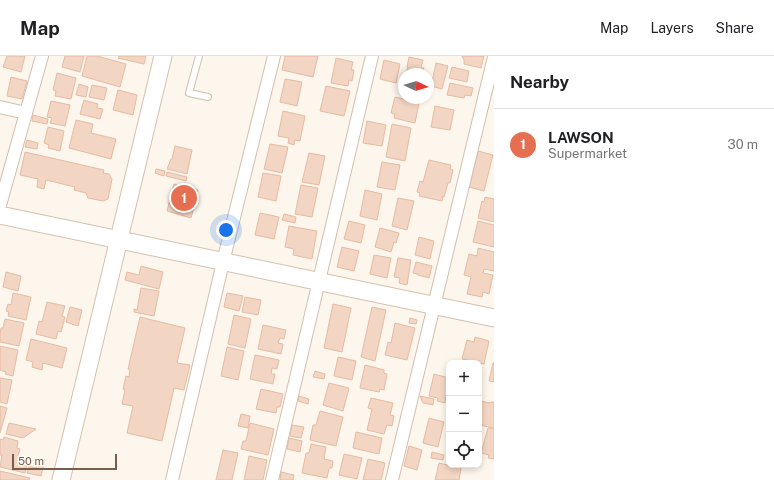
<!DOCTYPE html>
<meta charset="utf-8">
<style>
body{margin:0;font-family:"Public Sans",sans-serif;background:#f2f2f2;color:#202124}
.controls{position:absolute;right:12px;bottom:12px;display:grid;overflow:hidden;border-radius:8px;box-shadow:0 2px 6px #0003}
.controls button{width:36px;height:36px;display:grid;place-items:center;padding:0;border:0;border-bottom:1px solid #e0e0e0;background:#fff;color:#202124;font:20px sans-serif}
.compass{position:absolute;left:398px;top:12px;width:36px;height:36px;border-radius:50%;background:#fff;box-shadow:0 2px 6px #0003;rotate:94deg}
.scale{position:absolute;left:12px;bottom:10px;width:105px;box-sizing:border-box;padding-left:4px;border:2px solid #7a5c4d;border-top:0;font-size:11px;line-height:14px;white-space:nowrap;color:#7a5c4d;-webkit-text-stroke:3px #fffaf3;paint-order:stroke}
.you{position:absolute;left:226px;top:174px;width:14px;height:14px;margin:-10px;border:3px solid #fff;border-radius:50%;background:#1a73e8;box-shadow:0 0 0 6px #1a73e833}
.badge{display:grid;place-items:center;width:26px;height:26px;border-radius:50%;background:#e76f51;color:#fff;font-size:13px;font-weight:700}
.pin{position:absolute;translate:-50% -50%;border:2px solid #fff;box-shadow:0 1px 4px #0006}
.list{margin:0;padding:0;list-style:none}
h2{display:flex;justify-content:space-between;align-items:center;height:52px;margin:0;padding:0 16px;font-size:17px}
h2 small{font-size:13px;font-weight:400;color:#757577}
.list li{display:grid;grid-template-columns:26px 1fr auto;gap:12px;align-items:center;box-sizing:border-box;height:72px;padding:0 16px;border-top:1px solid #e0e0e0}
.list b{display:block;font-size:15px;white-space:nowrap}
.list p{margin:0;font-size:13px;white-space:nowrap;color:#757577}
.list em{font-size:13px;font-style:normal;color:#757577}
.icon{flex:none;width:22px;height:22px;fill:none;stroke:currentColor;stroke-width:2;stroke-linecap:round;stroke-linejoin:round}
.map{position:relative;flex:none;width:494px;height:424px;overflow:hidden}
header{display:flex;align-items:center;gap:24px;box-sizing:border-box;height:56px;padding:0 20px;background:#fff;border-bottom:1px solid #e0e0e0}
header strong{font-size:19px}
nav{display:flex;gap:22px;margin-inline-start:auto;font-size:14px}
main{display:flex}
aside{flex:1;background:#fff}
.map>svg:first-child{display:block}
.building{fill:#f3d5c3;stroke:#e6bba3}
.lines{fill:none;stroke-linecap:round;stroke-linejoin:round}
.lane-casing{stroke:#d1beb0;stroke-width:8}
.street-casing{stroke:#d1beb0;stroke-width:14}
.secondary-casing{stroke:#d6c0b0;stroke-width:19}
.lane{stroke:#fff;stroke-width:6}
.street{stroke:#fff;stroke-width:12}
.secondary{stroke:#fff;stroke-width:17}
</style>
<header>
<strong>Map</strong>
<nav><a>Map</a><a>Layers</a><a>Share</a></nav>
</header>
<main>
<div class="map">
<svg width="494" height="424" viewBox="0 0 494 424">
<rect width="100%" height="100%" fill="#fdf6ec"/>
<g class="building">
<path d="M7 0H25L21 16 3 11Z"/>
<path d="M65 0H84L80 16 62 11Z"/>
<path d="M87 0H97L126 8 120 31 82 20Z"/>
<path d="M119 0H146L144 8 118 2Z"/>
<path d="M285 0H318L313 21 282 14Z"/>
<path d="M462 0H484L481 12 464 8V4Z"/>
<path d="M409 1 423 4 421 12H424L422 18H406L408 11H407Z"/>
<path d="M336 2 353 6 351 14H354L352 25 349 24 348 30 331 27Z"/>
<path d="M384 4 400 8 396 27 380 23Z"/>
<path d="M436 7 448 10 442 33 431 30Z"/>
<path d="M452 11 469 15 467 26 449 22Z"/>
<path d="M57 17 76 22 71 43 55 40 56 35 53 34Z"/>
<path d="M11 21 27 25 22 43 7 40Z"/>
<path d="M285 23 302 26 297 50 280 46Z"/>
<path d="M450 27 473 32 471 40 465 39 464 42 447 39Z"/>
<path d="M79 28 88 31 86 41 76 39Z"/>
<path d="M92 29 107 32 104 44 89 41Z"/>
<path d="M326 30 350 35 344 60 320 55Z"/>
<path d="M118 34 137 39 133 59 113 54Z"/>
<path d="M395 41 419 47 415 67 394 62 395 58 391 57Z"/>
<path d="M84 44 98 48 97 52 103 53 100 63 80 58Z"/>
<path d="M51 45 70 49 65 70 50 67 52 62 47 61Z"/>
<path d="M435 50 454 54 450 74 431 71Z"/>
<path d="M283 55 305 60 300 85 295 84 294 89 288 87 289 82 278 80Z"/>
<path d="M33 59 48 63 47 68 32 65Z"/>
<path d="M76 64 93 68 91 77 116 83 111 103 69 92Z"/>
<path d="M367 65 386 69 382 90 363 87Z"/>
<path d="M392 68 411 72 405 105 386 101Z"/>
<path d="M48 71 64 75 60 95 48 92 49 89 44 87Z"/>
<path d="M27 84 38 87 37 93 25 91Z"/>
<path d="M270 88 288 91 282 117 264 113Z"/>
<path d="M175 90 192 94 187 118 167 113 171 103H172Z"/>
<path d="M478 95 493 99 484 135 469 131Z"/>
<path d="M25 96 104 114 103 117 109 118 112 123 108 143 103 145 88 142 86 137 74 134 75 131 46 124 44 133 37 131 38 123 20 119Z"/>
<path d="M309 97 325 100 319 129 302 126Z"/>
<path d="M429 104 451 109 450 113 453 114 450 127H448L444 141 443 140 442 145 419 140 420 137 417 136 420 125 423 126Z"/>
<path d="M382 106 400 109 395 134 377 131Z"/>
<path d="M156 113 165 115 164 120 155 117Z"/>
<path d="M167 116 187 121 186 125 166 120Z"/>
<path d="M263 117 281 120 276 145 258 141Z"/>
<path d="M174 128 198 134 196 142 198 143 197 147H195L191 162 167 155Z"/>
<path d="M301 129 318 132 312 161 295 158Z"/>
<path d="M365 134 382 138 377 164 360 160Z"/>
<path d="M485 141 494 143V166L478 162 482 145 484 146Z"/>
<path d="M398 142 414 145 407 174 392 170Z"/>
<path d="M260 157 279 161 274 183 255 179Z"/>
<path d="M284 158 296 161 295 167 282 164Z"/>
<path d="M349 165 365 169 361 187 344 183Z"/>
<path d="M478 165 494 169V191L473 186Z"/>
<path d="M289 170 317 175 312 203 293 199 294 193 285 191Z"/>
<path d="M380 172 399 177 396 187 394 186 391 196 375 191Z"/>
<path d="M419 181 434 185 430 203 415 199Z"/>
<path d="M342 191 359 195 354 215 337 211Z"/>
<path d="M478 192 494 196V215L484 213 483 217 493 219 489 238 483 236 482 241 467 238 471 221 464 219 469 198 477 200Z"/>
<path d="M374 199 391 202 387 222 370 218Z"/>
<path d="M398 202 411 204 407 229 399 227 400 222 394 221Z"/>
<path d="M416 206 432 210 429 222 418 219V218L413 217Z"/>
<path d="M141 210 163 216 159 233 125 224 127 216 139 219Z"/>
<path d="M6 216 21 220 18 235 3 231Z"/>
<path d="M141 232 159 235 154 260 134 256V253L137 254Z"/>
<path d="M13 237 31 241 26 264 8 260 9 256 6 255 8 248 11 249Z"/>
<path d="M227 237 243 240 239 255 224 251Z"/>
<path d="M245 241 261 244 258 259 242 256Z"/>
<path d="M47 246 65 250 62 260 65 261 61 276 58 275 56 283 36 278 39 265 42 266Z"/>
<path d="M333 248 351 252 342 296 324 292Z"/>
<path d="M70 251 82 254 78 270 66 266Z"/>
<path d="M372 251 386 254 375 305 361 301Z"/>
<path d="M234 259 251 263 245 292 228 288Z"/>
<path d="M140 261 185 272 177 307 190 309 184 334 174 332 162 385 127 377 133 350 122 348 125 334 123 333 126 320 129 321 130 313H128Z"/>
<path d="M410 262 417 264 416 268 409 267Z"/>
<path d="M5 263 24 267 19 290 0 286V278L1 272H3Z"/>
<path d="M395 267 415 272 407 304 385 299 388 286 391 287Z"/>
<path d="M263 269 286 274 284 283 280 282 278 287 283 288 281 298 258 293Z"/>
<path d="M475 281 489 285 484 308 462 303 467 284 474 286Z"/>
<path d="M31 283 67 292 62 312 43 307 42 314 32 311 33 306 26 304Z"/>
<path d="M0 290 18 294 13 320 5 318 6 316 0 314Z"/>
<path d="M227 291 244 295 238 324 221 320Z"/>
<path d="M255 299 279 304 277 313 272 312 271 318H275L273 328 250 323Z"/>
<path d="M338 301 356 305 352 324 334 320Z"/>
<path d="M493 307H494V326L489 325Z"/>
<path d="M365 309 384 314V317L387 318 384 334 380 333 379 336 360 332Z"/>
<path d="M315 315 325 318 324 323 313 321Z"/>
<path d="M434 318 449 322V340L446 339 445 347 437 345 438 342 429 340Z"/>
<path d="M0 322 12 324 7 348 0 346Z"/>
<path d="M329 327 349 332 343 355 323 349Z"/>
<path d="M261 333 283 338 280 351H277L276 357 256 353Z"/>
<path d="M299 340 309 343 308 348 298 345Z"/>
<path d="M420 340 434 343 433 349 423 347Z"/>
<path d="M371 342 393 347 390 359 394 360 392 370 387 369 384 378 367 374 372 353 368 352Z"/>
<path d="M479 345 491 347V346H494V372L479 369Z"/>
<path d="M0 350 7 352 0 377Z"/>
<path d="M320 355 343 361 336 390 310 384 313 369H316Z"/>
<path d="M241 358 250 360 248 372 238 370Z"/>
<path d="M429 362 444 366 438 391 423 387Z"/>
<path d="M9 367 36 373 23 382 6 378Z"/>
<path d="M250 367 274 373 268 399 241 393 243 385H246Z"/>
<path d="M292 369 304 371 301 382 290 380Z"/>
<path d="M488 372 494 373V403L488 402 489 399 481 397Z"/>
<path d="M356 376 382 382 379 398 353 392Z"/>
<path d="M4 381 18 385 17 392 20 393 18 400 26 402 24 408 27 409 25 417 0 411 2 399H0V383L3 384Z"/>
<path d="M289 382 302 385 300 396 287 393Z"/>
<path d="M311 388 326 391 324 403 333 405 332 412H329L327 422 302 417 306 397H309Z"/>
<path d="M409 390 422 394 417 414 404 410Z"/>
<path d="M223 394 238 397 232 424H216Z"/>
<path d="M432 396 444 399 443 404 431 402Z"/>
<path d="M344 398 362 402 357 423 339 419Z"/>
<path d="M249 400 267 404 263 424H244Z"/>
<path d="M43 403 45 404 41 420 27 417 29 410 36 412 38 407Z"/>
<path d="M368 403 385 407 381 424H363Z"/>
<path d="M439 407 461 412 459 424H435Z"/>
<path d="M0 415 30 422 29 424H0Z"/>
<path d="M281 416 294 419 293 424H280Z"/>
</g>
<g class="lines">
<defs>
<path id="lane" d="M199 0 189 37 208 41"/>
<g id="street">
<path d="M0 51 26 57"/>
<path d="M0 149 42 0"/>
<path d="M172 424 223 206 274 0"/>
<path d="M272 424 372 0"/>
<path d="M392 424 494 1"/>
</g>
<g id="secondary">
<path d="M0 159 494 262"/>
<path d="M61 424 163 0"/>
</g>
</defs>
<use href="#lane" class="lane-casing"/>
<use href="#street" class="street-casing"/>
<use href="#secondary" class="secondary-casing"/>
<use href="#lane" class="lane"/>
<use href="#street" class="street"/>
<use href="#secondary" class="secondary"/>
</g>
</svg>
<div class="controls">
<button>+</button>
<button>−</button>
<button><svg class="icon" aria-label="locate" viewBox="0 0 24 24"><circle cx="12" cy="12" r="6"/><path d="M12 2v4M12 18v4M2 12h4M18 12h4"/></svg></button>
</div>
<svg class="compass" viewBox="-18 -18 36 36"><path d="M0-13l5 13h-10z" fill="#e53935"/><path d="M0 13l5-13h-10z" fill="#757577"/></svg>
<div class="scale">50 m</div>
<div class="you"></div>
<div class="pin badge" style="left:184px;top:142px">1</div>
</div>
<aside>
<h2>Nearby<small></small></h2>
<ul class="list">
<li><span class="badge">1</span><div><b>LAWSON</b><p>Supermarket</p></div><em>30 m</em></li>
</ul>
</aside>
</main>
